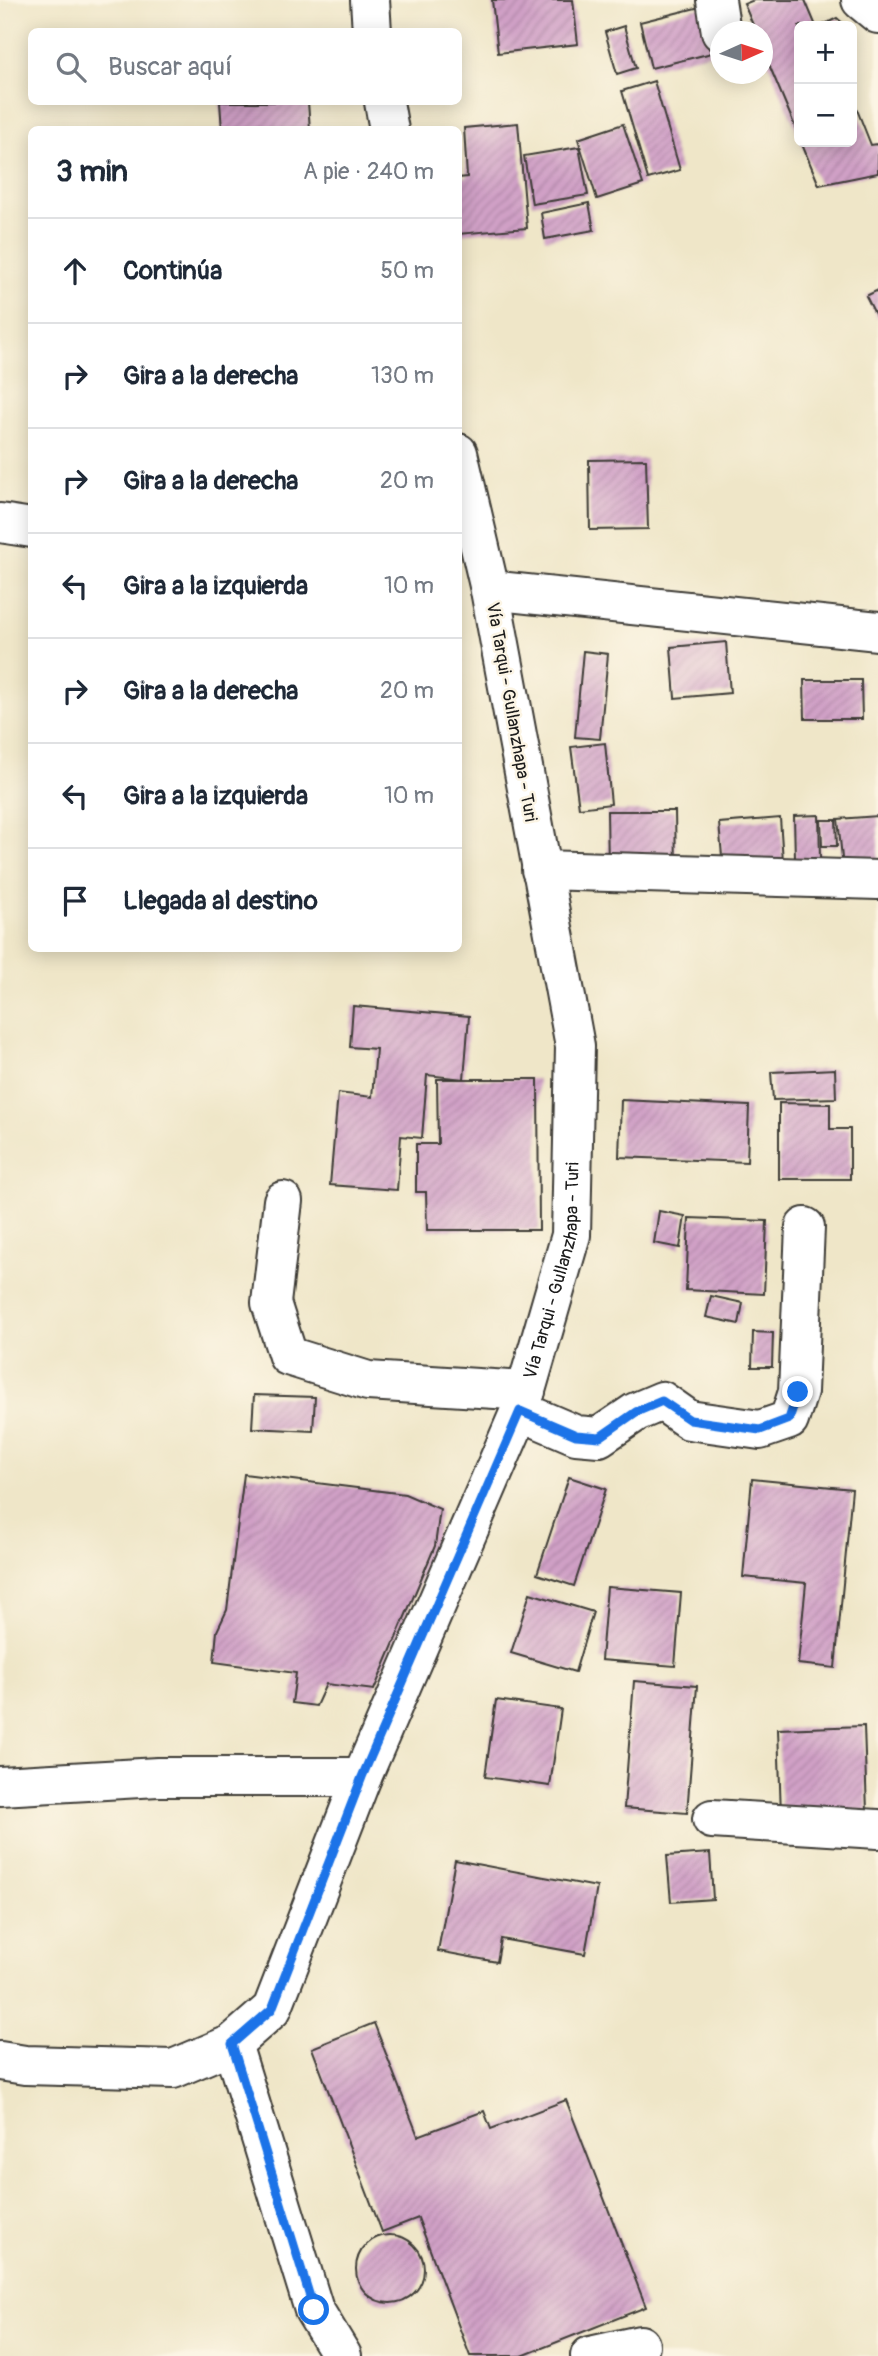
<!DOCTYPE html>
<html lang="es">
<meta charset="utf-8">
<style>
body{margin:0;font-family:Pangolin,sans-serif;background:#f6f6f7;color:#1f2937}
.controls{position:absolute;right:21px;top:21px;display:grid;overflow:hidden;border-radius:10px;box-shadow:0 4px 18px #0003}
.controls button{width:63px;height:63px;display:grid;place-items:center;padding:0;border:0;border-bottom:2px solid #e0e1e3;background:#fff;color:#1f2937;font:35px sans-serif}
.compass{position:absolute;left:710px;top:21px;width:63px;height:63px;border-radius:50%;background:#fff;box-shadow:0 4px 18px #0003;rotate:87deg}
.stop{position:absolute;width:21px;height:21px;margin:-16px;border:5px solid #1a73e8;border-radius:50%;background:#fff}
.stop.end{background:#1a73e8;border-color:#fff;box-shadow:0 2px 7px #0008}
.list{margin:0;padding:0;list-style:none}
h2{display:flex;justify-content:space-between;align-items:center;height:91px;margin:0;padding:0 28px;font-size:30px}
h2 small{font-size:23px;font-weight:400;color:#747a83}
.list li{display:grid;grid-template-columns:46px 1fr auto;gap:21px;align-items:center;box-sizing:border-box;height:105px;padding:0 28px;border-top:2px solid #e0e1e3}
.list b{display:block;font-size:26px;white-space:nowrap}
.list em{font-size:23px;font-style:normal;color:#747a83}
.icon{flex:none;width:38px;height:38px;fill:none;stroke:currentColor;stroke-width:2;stroke-linecap:round;stroke-linejoin:round}
.map{position:relative;flex:none;width:878px;height:2356px;overflow:hidden}
.search{position:absolute;background:#fff;box-shadow:0 4px 18px #0003;left:28px;top:28px;width:434px;height:77px;display:flex;align-items:center;gap:18px;box-sizing:border-box;padding:0 24px;border-radius:10px;color:#747a83;font-size:26px}
.panel{position:absolute;background:#fff;box-shadow:0 4px 18px #0003;left:28px;top:126px;width:434px;height:826px;border-radius:10px}
.map>svg:first-child{display:block}
.building{fill:url(#building-hatch)}
.lines{fill:none;stroke-linecap:round;stroke-linejoin:round}
.minor-casing{stroke:#3c3a36;stroke-width:42}
.major-casing{stroke:#3c3a36;stroke-width:42}
.minor{stroke:#fff;stroke-width:38}
.major{stroke:#fff;stroke-width:38}
.route{stroke:#1a73e8;stroke-width:9}
.labels{text-anchor:middle;stroke-width:5;stroke-linejoin:round;paint-order:stroke}
.street-label{font-size:18px;fill:#1c1c1c;stroke:#fcf5e5}
</style>
<div class="map">
<svg width="878" height="2356" viewBox="0 0 878 2356">
<defs>
<pattern id="building-hatch" width="6" height="6" patternUnits="userSpaceOnUse" patternTransform="scale(1.75)"><rect width="6" height="6" fill="#d0a0c6"/><path d="M-1 1l2-2M0 6l6-6M5 7l2-2" fill="none" stroke="#b289aa"/></pattern>
</defs>
<rect width="100%" height="100%" fill="#fcf5e5"/>
<filter id="ink" filterUnits="userSpaceOnUse"><feTurbulence type="fractalNoise" baseFrequency=".0143" numOctaves="2"/><feDisplacementMap in="SourceGraphic" scale="14" xChannelSelector="R" yChannelSelector="G"/><feConvolveMatrix kernelMatrix="1 2 1 2 8 2 1 2 1" color-interpolation-filters="sRGB"/></filter>
<filter id="wash" filterUnits="userSpaceOnUse"><feTurbulence type="fractalNoise" baseFrequency=".00686" numOctaves="4" result="noise"/><feDisplacementMap in="SourceGraphic" scale="28" xChannelSelector="R" yChannelSelector="G"/><feGaussianBlur stdDeviation="1.57" result="paint"/><feColorMatrix in="noise" values="0 0 0 0 0 0 0 0 0 0 0 0 0 0 0 0 0 1.4 0 .05"/><feComposite in="paint" operator="in"/></filter>
<g filter="url(#wash)">
<rect width="100%" height="100%" fill="#efe6c8"/>
<g id="blocks">
<g class="building">
<path d="M492 0H573L578 44 498 53Z"/>
<path d="M754 0H805L816 26H799V136L762 48V32H756L744 4Z"/>
<path d="M704 6 716 52 651 68 640 22Z"/>
<path d="M837 18 846 26H821Z"/>
<path d="M624 26 636 68 617 74 605 32Z"/>
<path d="M654 81 680 170 648 179 622 91Z"/>
<path d="M852 97 871 145 878 144V173L819 185 801 142H852Z"/>
<path d="M220 102H308L310 130H222Z"/>
<path d="M518 123 527 228 458 234V178L467 177 464 128Z"/>
<path d="M623 124 643 184 597 199 578 139Z"/>
<path d="M579 147 588 195 532 204 524 156Z"/>
<path d="M589 203 594 230 545 239 541 213Z"/>
<path d="M878 290V320L866 296Z"/>
<path d="M646 459 648 529 590 530 589 460Z"/>
<path d="M726 642 730 693 675 698 671 647Z"/>
<path d="M583 651 608 654 600 739 575 737Z"/>
<path d="M804 680H861L862 719H805Z"/>
<path d="M605 743 611 804 579 808 571 747Z"/>
<path d="M607 811H675L676 866H608Z"/>
<path d="M819 815 820 858 795 859 794 816Z"/>
<path d="M878 816V864L843 868 838 819Z"/>
<path d="M780 818 783 861 723 867 719 823Z"/>
<path d="M821 820H836L837 846H822Z"/>
<path d="M353 1006 469 1016 464 1079 427 1075 422 1138 401 1136 397 1190 330 1185 338 1093 372 1097 376 1049 350 1047Z"/>
<path d="M835 1069 836 1098 773 1100 771 1072Z"/>
<path d="M437 1079H538L539 1230H427L426 1192H416V1144H438Z"/>
<path d="M621 1100 749 1106 747 1162 619 1157Z"/>
<path d="M779 1103 830 1104V1129H850V1179H779Z"/>
<path d="M659 1211 685 1216 680 1248 654 1243Z"/>
<path d="M689 1218 767 1221 764 1294 686 1290Z"/>
<path d="M711 1296 743 1303 739 1324 706 1317Z"/>
<path d="M753 1332 773 1333 772 1367H752Z"/>
<path d="M254 1395 315 1397 313 1431 252 1428Z"/>
<path d="M244 1474 405 1494 440 1509 435 1546 374 1690 326 1684 316 1706 292 1703 296 1673 214 1662 217 1631 227 1610Z"/>
<path d="M569 1477 606 1489 574 1586 537 1574Z"/>
<path d="M752 1479 852 1489 835 1668 798 1664 806 1583 743 1577Z"/>
<path d="M607 1587 681 1593 675 1666 601 1660Z"/>
<path d="M530 1593 593 1612 575 1672 511 1653Z"/>
<path d="M634 1681 697 1686 687 1813 624 1808Z"/>
<path d="M496 1700 561 1709 550 1786 485 1777Z"/>
<path d="M864 1726 867 1811 781 1814 778 1729Z"/>
<path d="M710 1853 713 1899 671 1902 667 1856Z"/>
<path d="M455 1860 597 1887 585 1954 501 1939 497 1962 438 1951Z"/>
<path d="M374 2023 418 2136 484 2111 491 2129 566 2100 646 2307 522 2356H470L418 2218 382 2232 312 2048Z"/>
<circle cx="390" cy="2269" r="34"/>
</g>
</g>
</g>
<g filter="url(#ink)">
<use href="#blocks" fill-opacity="0" stroke="#3c3a36" stroke-width="2"/>
<g class="lines">
<defs>
<g id="minor">
<path d="M716 0 721 32"/>
<path d="M0 523 32 528"/>
<path d="M490 590 878 631"/>
<path d="M541 870 878 880"/>
<path d="M283 1201 271 1303 288 1356 368 1381 526 1391"/>
<path d="M520 1411 576 1435 599 1437 636 1412 662 1401 689 1420 760 1430 789 1420 798 1392 805 1227"/>
<path d="M0 1786 158 1777H362"/>
<path d="M712 1819 878 1829"/>
<path d="M232 2044 314 2310 342 2356"/>
<path d="M590 2356 640 2345"/>
</g>
<g id="major">
<path d="M370 0 372 32"/>
<path d="M861 0 878 14"/>
<path d="M384 102 389 130"/>
<path id="s1" d="M0 2061 25 2065 173 2069 232 2044 272 2009 362 1777 520 1411 571 1235 575 1046 490 590 458 453"/>
</g>
</defs>
<use href="#minor" class="minor-casing"/>
<use href="#major" class="major-casing"/>
<use href="#minor" class="minor"/>
<use href="#major" class="major"/>
</g>
</g>
<g class="lines" filter="url(#ink)">
<path class="route" d="M314 2310 232 2044 272 2009 362 1777 520 1411 576 1435 600 1437 636 1412 662 1401 690 1420 760 1430 789 1419 798 1392"/>
</g>
<g class="labels">
<g class="street-label">
<text transform="translate(512 712) rotate(80)" y="6">Vía Tarqui - Gullanzhapa - Turi</text>
<text dy="6" stroke="none"><textPath href="#s1" startOffset="1083">Vía Tarqui - Gullanzhapa - Turi</textPath></text>
</g>
</g>
</svg>
<div class="controls">
<button>+</button>
<button>−</button>
</div>
<svg class="compass" viewBox="-18 -18 36 36"><path d="M0-13l5 13h-10z" fill="#e53935"/><path d="M0 13l5-13h-10z" fill="#747a83"/></svg>
<div class="stop" style="left:314px;top:2310px"></div>
<div class="stop end" style="left:798px;top:1392px"></div>
<div class="search"><svg class="icon" aria-label="search" viewBox="0 0 24 24"><circle cx="10" cy="10" r="6"/><path d="M15 15l6 6"/></svg>Buscar aquí</div>
<section class="panel">
<h2>3 min<small>A pie · 240 m</small></h2>
<ul class="list">
<li><svg class="icon" aria-label="ahead" viewBox="0 0 24 24"><path d="M12 20V5M6 11l6-6 6 6"/></svg><div><b>Continúa</b></div><em>50 m</em></li>
<li><svg class="icon" aria-label="right" viewBox="0 0 24 24"><path d="M7 20v-9h11M14 6l5 5-5 5"/></svg><div><b>Gira a la derecha</b></div><em>130 m</em></li>
<li><svg class="icon" aria-label="right" viewBox="0 0 24 24"><path d="M7 20v-9h11M14 6l5 5-5 5"/></svg><div><b>Gira a la derecha</b></div><em>20 m</em></li>
<li><svg class="icon" aria-label="left" viewBox="0 0 24 24"><path d="M17 20v-9H6M10 6l-5 5 5 5"/></svg><div><b>Gira a la izquierda</b></div><em>10 m</em></li>
<li><svg class="icon" aria-label="right" viewBox="0 0 24 24"><path d="M7 20v-9h11M14 6l5 5-5 5"/></svg><div><b>Gira a la derecha</b></div><em>20 m</em></li>
<li><svg class="icon" aria-label="left" viewBox="0 0 24 24"><path d="M17 20v-9H6M10 6l-5 5 5 5"/></svg><div><b>Gira a la izquierda</b></div><em>10 m</em></li>
<li><svg class="icon" aria-label="arrive" viewBox="0 0 24 24"><path d="M6 21V4h12l-3 4 3 4H6"/></svg><div><b>Llegada al destino</b></div></li>
</ul>
</section>
</div>
